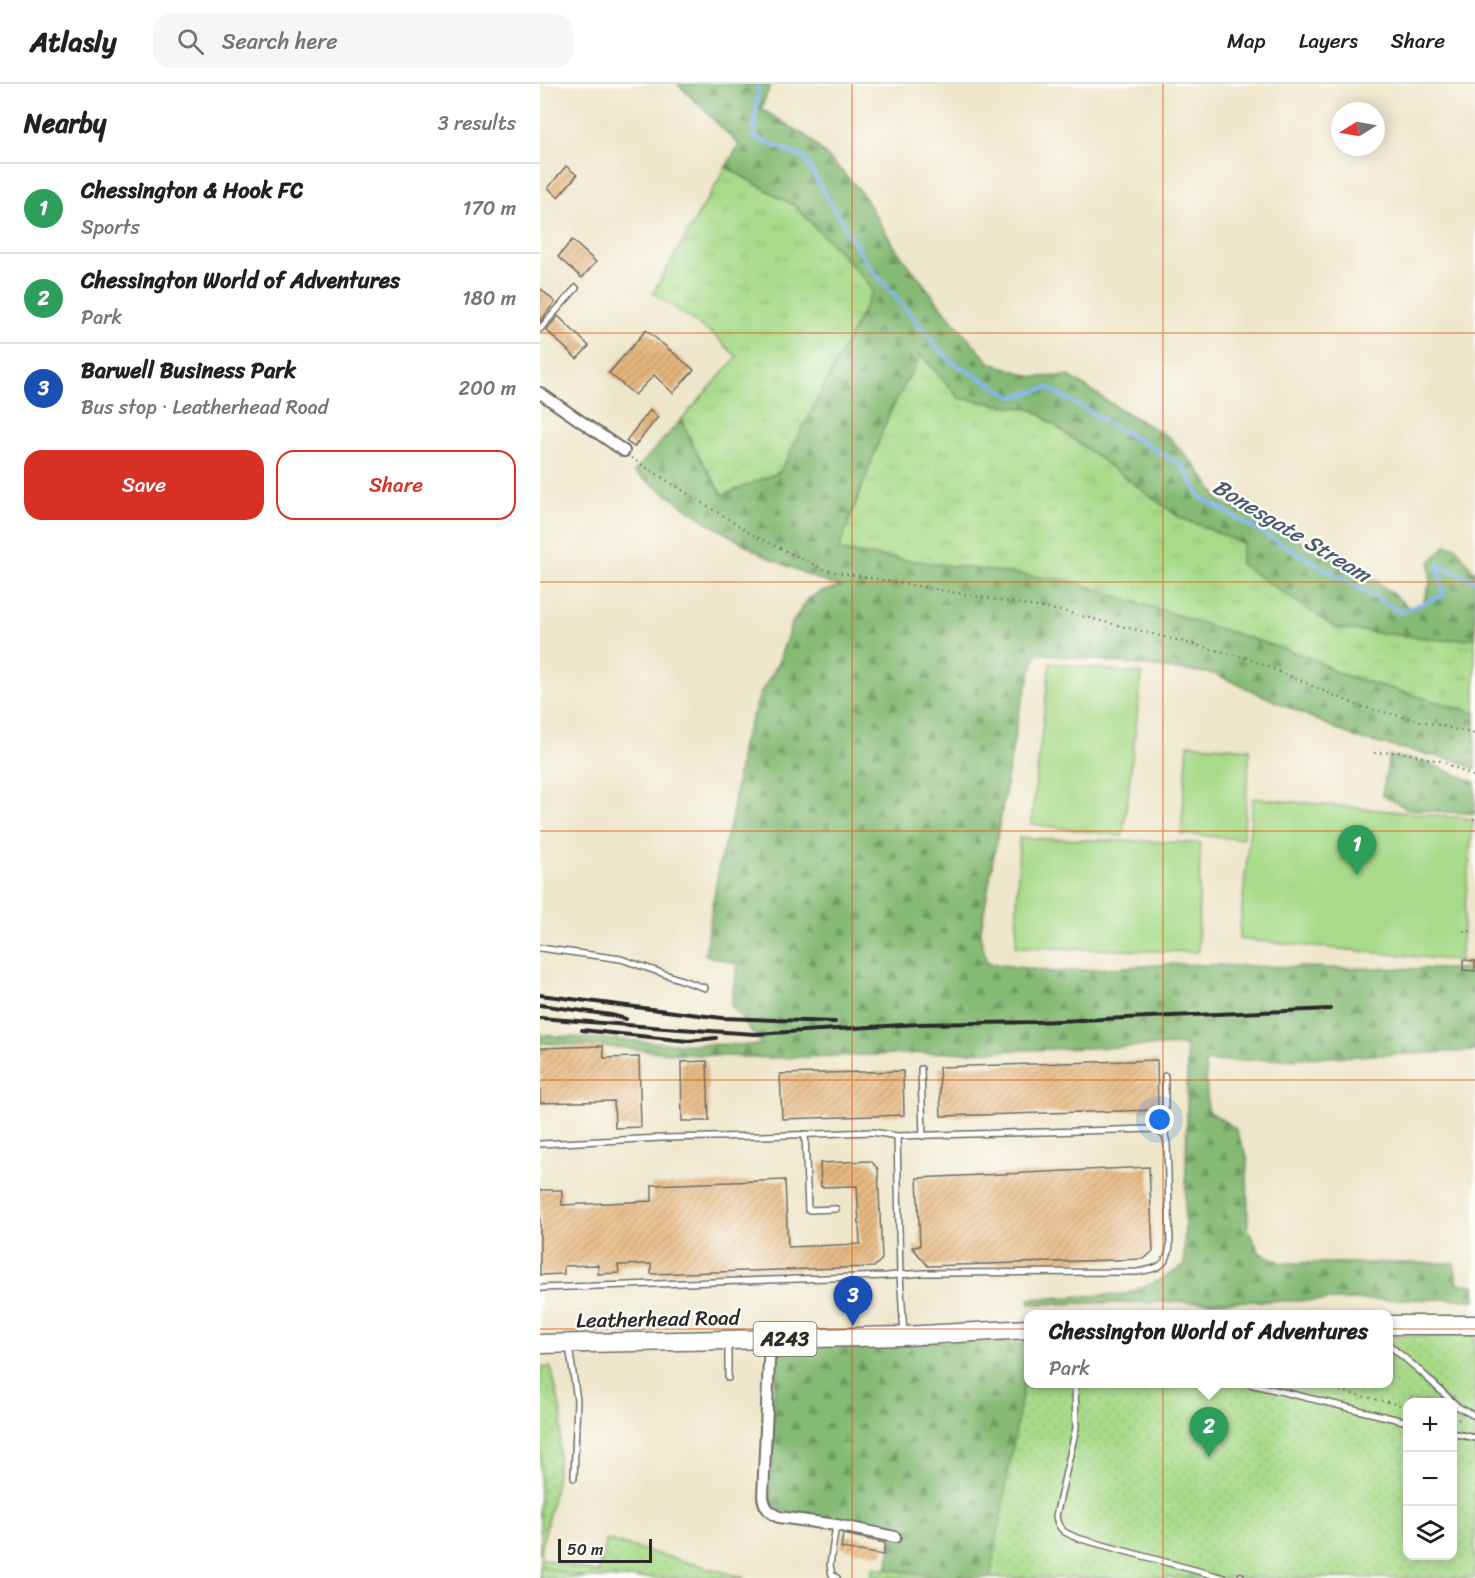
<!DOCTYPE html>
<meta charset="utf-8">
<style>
body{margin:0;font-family:Sriracha,sans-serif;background:#f6f6f6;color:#202124}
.controls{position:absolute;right:18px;bottom:18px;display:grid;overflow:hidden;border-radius:12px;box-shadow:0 3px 15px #0003}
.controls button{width:54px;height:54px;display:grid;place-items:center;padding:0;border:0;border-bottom:2px solid #e0e0e0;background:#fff;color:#202124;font:30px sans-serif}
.compass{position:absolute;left:791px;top:18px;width:54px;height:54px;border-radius:50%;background:#fff;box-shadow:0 3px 15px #0003;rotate:259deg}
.scale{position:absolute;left:18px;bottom:15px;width:94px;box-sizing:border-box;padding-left:6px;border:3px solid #2b2b2b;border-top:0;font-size:16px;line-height:21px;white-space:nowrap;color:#2b2b2b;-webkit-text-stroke:4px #fdfcf7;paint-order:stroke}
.you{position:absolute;left:620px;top:1036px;width:21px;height:21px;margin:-15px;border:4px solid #fff;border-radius:50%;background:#1a73e8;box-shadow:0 0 0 9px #1a73e833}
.badge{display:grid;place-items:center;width:39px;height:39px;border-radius:50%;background:#d93025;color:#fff;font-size:20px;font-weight:700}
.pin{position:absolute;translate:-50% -50px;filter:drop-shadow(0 2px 3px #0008)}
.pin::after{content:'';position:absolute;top:32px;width:21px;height:18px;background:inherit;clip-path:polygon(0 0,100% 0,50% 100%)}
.popup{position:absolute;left:484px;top:1226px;width:369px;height:78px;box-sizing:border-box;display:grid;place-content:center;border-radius:12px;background:#fff;filter:drop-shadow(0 2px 4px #0005);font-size:20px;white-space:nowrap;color:#757577}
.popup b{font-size:22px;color:#202124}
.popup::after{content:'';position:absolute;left:50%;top:100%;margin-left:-12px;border:12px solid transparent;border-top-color:#fff}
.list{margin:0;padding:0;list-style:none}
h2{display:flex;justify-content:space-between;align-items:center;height:78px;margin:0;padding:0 24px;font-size:26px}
h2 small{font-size:20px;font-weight:400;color:#757577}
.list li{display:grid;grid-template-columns:39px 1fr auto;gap:18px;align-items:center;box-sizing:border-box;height:90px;padding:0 24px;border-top:2px solid #e0e0e0}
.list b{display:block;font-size:22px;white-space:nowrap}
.list p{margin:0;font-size:20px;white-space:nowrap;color:#757577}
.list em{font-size:20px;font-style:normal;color:#757577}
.actions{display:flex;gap:12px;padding:18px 24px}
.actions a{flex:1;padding:14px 0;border:2px solid #d93025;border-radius:18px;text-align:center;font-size:21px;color:#d93025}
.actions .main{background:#d93025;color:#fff}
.icon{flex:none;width:33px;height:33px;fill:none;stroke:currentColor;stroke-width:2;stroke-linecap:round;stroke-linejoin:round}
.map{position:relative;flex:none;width:935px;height:1494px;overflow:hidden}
header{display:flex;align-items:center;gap:36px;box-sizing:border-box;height:84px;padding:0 30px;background:#fff;border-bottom:2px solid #e0e0e0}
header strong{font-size:28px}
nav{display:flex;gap:33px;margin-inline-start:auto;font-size:21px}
.search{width:420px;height:54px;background:#f6f6f6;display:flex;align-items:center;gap:15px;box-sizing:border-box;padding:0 21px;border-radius:18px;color:#757577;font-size:22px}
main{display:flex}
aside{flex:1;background:#fff}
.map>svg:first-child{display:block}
.grass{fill:url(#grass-tufts);stroke:#69825a;stroke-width:1.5}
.forest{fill:url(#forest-firs);stroke:#587250;stroke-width:1.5}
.park{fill:url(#park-dots);stroke:#69825a;stroke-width:1.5;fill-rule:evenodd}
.garden{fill:#a7da89;stroke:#69825a;stroke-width:1.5}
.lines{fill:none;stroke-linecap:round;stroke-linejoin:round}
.stream{stroke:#87b6f2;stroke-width:4}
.building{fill:url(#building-hatch)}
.service-casing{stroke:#6f6c63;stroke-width:8}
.minor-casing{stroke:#6f6c63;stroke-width:14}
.trunk-casing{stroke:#6f6c63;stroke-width:21}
.path{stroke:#6f6c63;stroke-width:2;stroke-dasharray:1.5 4.5;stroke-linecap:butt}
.service{stroke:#fff;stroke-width:5}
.minor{stroke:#fff;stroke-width:10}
.trunk{stroke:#fff;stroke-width:18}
.rail{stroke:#2b2b2b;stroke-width:4}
.grid{fill:none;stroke:#df570e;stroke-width:1.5;stroke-opacity:0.55}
.labels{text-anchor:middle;stroke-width:5;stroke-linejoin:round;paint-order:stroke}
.shield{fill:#fdfcf7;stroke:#6a6a68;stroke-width:1.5}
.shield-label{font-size:20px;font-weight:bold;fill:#2b2b2b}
.street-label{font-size:21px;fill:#2b2b2b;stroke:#fdfcf7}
.water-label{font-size:22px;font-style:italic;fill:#4b5c71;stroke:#fdfcf7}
</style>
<header>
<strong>Atlasly</strong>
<div class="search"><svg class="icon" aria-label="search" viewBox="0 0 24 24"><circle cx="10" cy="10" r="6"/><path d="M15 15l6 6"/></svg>Search here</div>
<nav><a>Map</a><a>Layers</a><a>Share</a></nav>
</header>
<main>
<aside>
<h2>Nearby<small>3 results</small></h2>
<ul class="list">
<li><span class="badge" style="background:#2e9e5b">1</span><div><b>Chessington &amp; Hook FC</b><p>Sports</p></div><em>170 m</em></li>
<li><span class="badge" style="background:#2e9e5b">2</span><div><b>Chessington World of Adventures</b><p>Park</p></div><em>180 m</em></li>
<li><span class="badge" style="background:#1a4fb4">3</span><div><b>Barwell Business Park</b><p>Bus stop · Leatherhead Road</p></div><em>200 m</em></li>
</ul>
<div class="actions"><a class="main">Save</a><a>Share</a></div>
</aside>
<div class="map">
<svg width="935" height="1494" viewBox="0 0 935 1494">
<defs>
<pattern id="grass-tufts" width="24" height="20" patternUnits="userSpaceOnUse" patternTransform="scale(1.5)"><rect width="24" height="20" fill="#a7da89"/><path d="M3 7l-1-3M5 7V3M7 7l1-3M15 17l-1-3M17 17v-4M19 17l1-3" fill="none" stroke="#90bb76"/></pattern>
<pattern id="forest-firs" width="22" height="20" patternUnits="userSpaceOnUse" patternTransform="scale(1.5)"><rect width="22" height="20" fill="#85ba75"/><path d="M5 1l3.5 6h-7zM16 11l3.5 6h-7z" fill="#6d9760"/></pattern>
<pattern id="park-dots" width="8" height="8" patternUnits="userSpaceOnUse" patternTransform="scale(1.5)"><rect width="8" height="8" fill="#a7da89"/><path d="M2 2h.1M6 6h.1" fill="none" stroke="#90bb76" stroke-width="1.8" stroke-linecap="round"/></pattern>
<pattern id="building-hatch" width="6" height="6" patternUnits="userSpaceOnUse" patternTransform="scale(1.5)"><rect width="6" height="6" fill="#e6b67d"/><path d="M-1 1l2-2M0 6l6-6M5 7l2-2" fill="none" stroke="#bb9467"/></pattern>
</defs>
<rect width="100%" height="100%" fill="#fdfcf7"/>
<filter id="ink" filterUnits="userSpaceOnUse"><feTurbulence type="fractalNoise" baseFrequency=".0167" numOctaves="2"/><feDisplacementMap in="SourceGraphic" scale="12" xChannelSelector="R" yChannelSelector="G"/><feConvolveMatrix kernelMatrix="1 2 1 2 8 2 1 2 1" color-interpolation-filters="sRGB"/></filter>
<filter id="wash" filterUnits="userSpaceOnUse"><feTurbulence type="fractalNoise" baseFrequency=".008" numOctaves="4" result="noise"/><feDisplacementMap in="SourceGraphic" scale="24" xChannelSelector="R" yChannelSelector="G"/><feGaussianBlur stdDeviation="1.35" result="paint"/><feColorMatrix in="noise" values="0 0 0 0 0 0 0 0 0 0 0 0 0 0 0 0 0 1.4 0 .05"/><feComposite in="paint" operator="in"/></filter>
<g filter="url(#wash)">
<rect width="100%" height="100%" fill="#eee6ca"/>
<g class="grass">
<path d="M186 83 255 122 325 195 333 207 240 388 183 411 155 366 142 335 197 273 175 252 113 209Z"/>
<path d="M381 270 419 314 494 326 639 433 703 459 796 544 903 556 935 554V629L797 589 772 574 530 497 298 467 349 330Z"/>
</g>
<g class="forest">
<path d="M138 0H231L221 25 269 54 319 105 356 165 408 231 449 278 493 293 529 292 578 324 629 353 657 384 680 417 830 492 871 525 883 519 890 499V478L906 461 916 463 933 487H935V554L903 556 796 544 700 480 703 459 639 433 494 326 419 314 381 271 349 330 298 467 530 497 772 574 797 589 935 629V685L917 677 819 655 675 590 497 569 479 628 440 851 447 879 514 888 630 880 794 884 935 885V967L665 978 668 1027 695 1044 707 1073 708 1146 720 1169 742 1179H914L918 1200 935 1201V1216L903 1215 489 1220V1215L586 1210 620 1196 644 1182 647 1029V977L645 961 233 974 142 970 63 962 0 959V951L144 960 222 961 191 921 197 880 165 871 179 781 192 733 202 661 221 608 237 582 252 539 268 515 280 508 301 503 277 495 223 471 172 441 94 388 142 335 155 366 183 411 240 388 333 207 325 195 255 122 186 83 199 61Z"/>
<path d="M849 672 883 677 935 698V730L868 725 842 711Z"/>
<path d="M429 1257 489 1260V1271L462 1428 653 1494H405L347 1485 354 1446 236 1426 230 1413 236 1263Z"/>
</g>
<g class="park">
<path d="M935 1251V1494H450L489 1271V1300H849V1252ZM868 1318H912V1472H868Z"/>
<path d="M0 1283H11L22 1333 16 1399 0 1472Z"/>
<path d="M67 1456 205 1494H0V1474L58 1489Z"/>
<path d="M333 1483 405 1494H331Z"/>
</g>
<g class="garden">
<path d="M510 579 602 590 583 752 491 740Z"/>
<path d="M648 660 710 665 703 755 641 750Z"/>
<path d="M713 714 933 735 920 877 699 855Z"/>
<path d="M479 754 660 759 658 868 476 863Z"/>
<path d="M0 1482 46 1494H0Z"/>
</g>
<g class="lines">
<path class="stream" d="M218 0 214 53 264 74 326 178 409 276 473 313 508 304 643 382 660 413 860 528 904 511 898 482 935 496"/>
</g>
<g id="blocks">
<g class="building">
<path d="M26 82 37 91 18 113 8 104Z"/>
<path d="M32 156 56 178 42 194 18 173Z"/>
<path d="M0 204 15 218 0 238Z"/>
<path d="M18 232 49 262 37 275 6 246Z"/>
<path d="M106 246 154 286 133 309 114 291 95 311 69 289Z"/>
<path d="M110 326 118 333 94 363 86 357Z"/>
<path d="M923 876 935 877V887L923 886Z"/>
<path d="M63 962 64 974 99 973 101 1043 75 1044 74 1017 0 1019V964Z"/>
<path d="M617 976 618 1026 401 1032 399 983Z"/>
<path d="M167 977 169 1037H142L141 978Z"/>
<path d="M363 987 364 1031 242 1035 240 990Z"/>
<path d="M331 1077 338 1085 342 1175 334 1183 111 1190V1180L78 1181 79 1189 58 1190V1181L24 1182V1190L0 1191V1106H22V1121L112 1117V1101L245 1096 248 1163 320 1160 317 1102 281 1103 280 1079Z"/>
<path d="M609 1083 613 1167 604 1175 388 1182 372 1163 380 1162 377 1094Z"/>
<path d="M303 1450 345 1459 343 1471 301 1464Z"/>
</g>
</g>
</g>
<g filter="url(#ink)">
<use href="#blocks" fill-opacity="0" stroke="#6f6c63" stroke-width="1.5"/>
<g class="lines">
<defs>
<g id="service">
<path d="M0 245 36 204"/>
<path d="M0 864 81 875 165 904"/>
<path d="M381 985 383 1052"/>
<path d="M265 1050 268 1126 296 1125"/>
<path d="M357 1052 360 1191 364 1250"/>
<path d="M0 1060 121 1054 222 1052 332 1048 357 1052 611 1045 618 1047 625 1052"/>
<path d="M0 1204 346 1192 383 1189 597 1188C616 1185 628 1183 630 1161L627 1059 625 1052V992"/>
<path d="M849 1261 879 1286 918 1323 935 1332"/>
<path d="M29 1262 37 1316 34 1394"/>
<path d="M188 1294V1258"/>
<path d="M535 1300 536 1344 516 1432C518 1446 525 1449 537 1454L684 1494"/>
<path d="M710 1300 868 1338"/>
<path d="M912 1349 935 1354"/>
<path d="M296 1441 290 1481 292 1491 297 1494"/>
<path d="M700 1494 701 1492"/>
</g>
<g id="minor">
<path d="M0 309 84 367"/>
<path d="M230 1255 223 1412C224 1423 229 1429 239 1433L296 1441 355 1453"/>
</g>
<g id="trunk">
<path d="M849 1241H935"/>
<path d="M0 1260 364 1252 489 1245"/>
</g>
</defs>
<use href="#service" class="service-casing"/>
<use href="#minor" class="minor-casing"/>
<use href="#trunk" class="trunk-casing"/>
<g class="path">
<path d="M91 374 217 453 285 486 526 528 707 574 819 622 935 650"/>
<path d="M834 669 861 668 900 677 935 693"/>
<path d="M933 735H935"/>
<path d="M923 847H935"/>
<path d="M771 1300 868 1323"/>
<path d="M912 1334 921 1336"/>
</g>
<use href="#service" class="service"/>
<use href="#minor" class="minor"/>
<use href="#trunk" class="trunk"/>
<g class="rail">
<path d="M0 911 182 934 295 938"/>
<path d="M0 921 71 931 86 935"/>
<path d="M0 934 125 944 215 950 379 940 496 938 790 925"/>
<path d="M42 946 148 957 176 954"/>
</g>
</g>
</g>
<path class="grid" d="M312 0V1494M623 0V1494M0 249H935M0 498H935M0 747H935M0 996H935M0 1245H935"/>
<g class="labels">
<rect class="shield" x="213.5" y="1238" width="63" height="34" rx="4.5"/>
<g class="shield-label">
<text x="245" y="1262">A243</text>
</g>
<g class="street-label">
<text transform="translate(118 1235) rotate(-1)" y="7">Leatherhead Road</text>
</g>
<g class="water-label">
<text transform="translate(752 446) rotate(31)" y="8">Bonesgate Stream</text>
</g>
</g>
</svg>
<div class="controls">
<button>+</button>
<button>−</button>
<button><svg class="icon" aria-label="layers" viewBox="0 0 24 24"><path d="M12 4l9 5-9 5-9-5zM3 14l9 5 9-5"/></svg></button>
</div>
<svg class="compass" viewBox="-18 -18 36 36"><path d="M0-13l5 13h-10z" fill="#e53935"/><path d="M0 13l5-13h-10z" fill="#757577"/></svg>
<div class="scale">50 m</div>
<div class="you"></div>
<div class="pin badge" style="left:817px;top:791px;background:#2e9e5b">1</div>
<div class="pin badge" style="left:669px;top:1373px;background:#2e9e5b">2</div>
<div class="popup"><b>Chessington World of Adventures</b>Park</div>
<div class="pin badge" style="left:313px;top:1242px;background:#1a4fb4">3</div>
</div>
</main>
